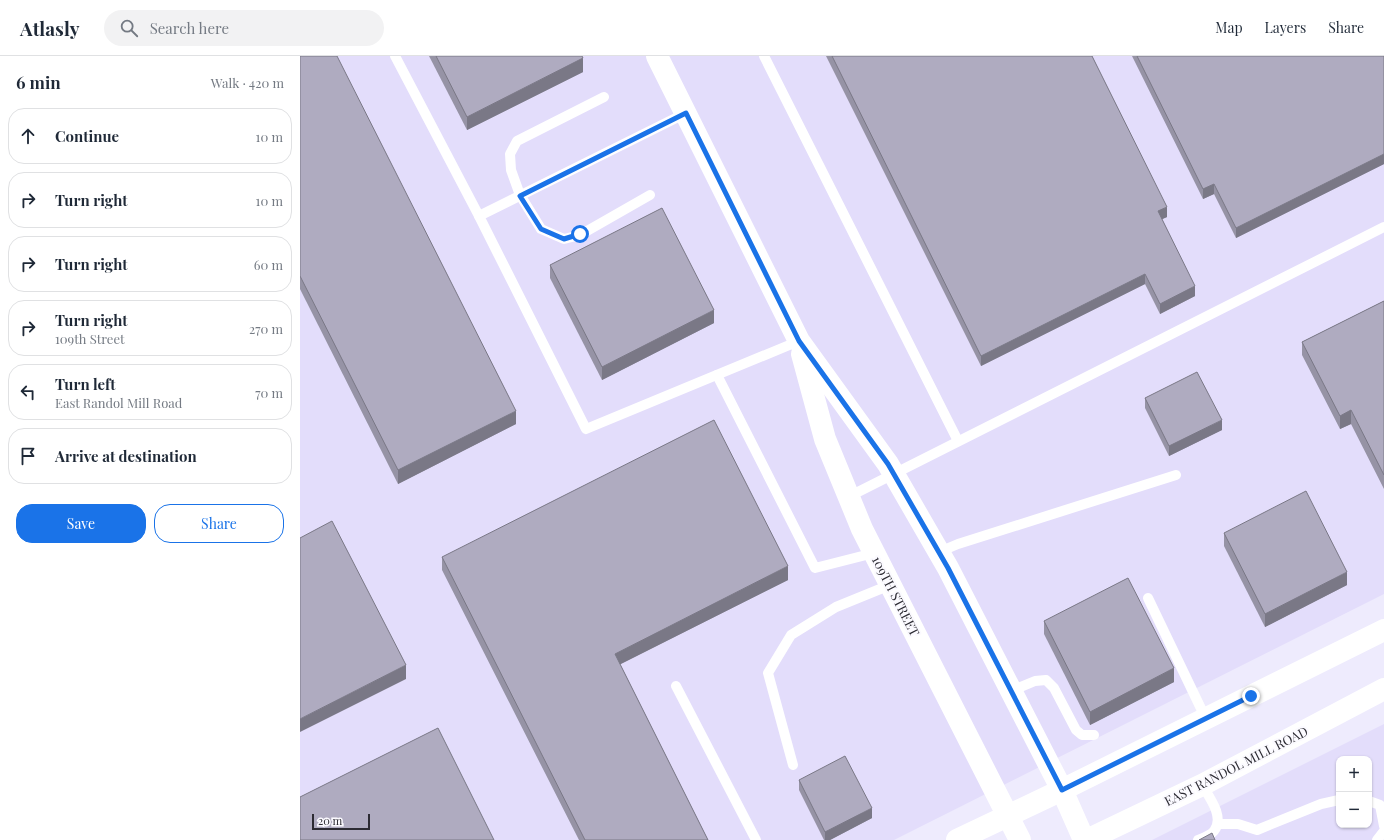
<!DOCTYPE html>
<meta charset="utf-8">
<style>
body{margin:0;font-family:"Playfair Display",serif;background:#f2f2f3;color:#1f2937}
.controls{position:absolute;right:12px;bottom:12px;display:grid;overflow:hidden;border-radius:8px;box-shadow:0 1px 3px #0004}
.controls button{width:36px;height:36px;display:grid;place-items:center;padding:0;border:0;border-bottom:1px solid #e0e1e3;background:#fff;color:#1f2937;font:20px sans-serif}
.scale{position:absolute;left:12px;bottom:10px;width:58px;box-sizing:border-box;padding-left:4px;border:2px solid #2c2b33;border-top:0;font-size:11px;line-height:14px;white-space:nowrap;color:#2c2b33;-webkit-text-stroke:3px #fbfaff;paint-order:stroke}
.stop{position:absolute;width:12px;height:12px;margin:-9px;border:3px solid #1a73e8;border-radius:50%;background:#fff}
.stop.end{background:#1a73e8;border-color:#fff;box-shadow:0 1px 4px #0008}
.list{margin:0;padding:0;list-style:none}
h2{display:flex;justify-content:space-between;align-items:center;height:52px;margin:0;padding:0 16px;font-size:17px}
h2 small{font-size:13px;font-weight:400;color:#747a83}
.list li{display:grid;grid-template-columns:26px 1fr auto;gap:12px;align-items:center;box-sizing:border-box;height:56px;margin:0 8px 8px;padding:0 8px;border:1px solid #e0e1e3;border-radius:16px}
.list b{display:block;font-size:15px;white-space:nowrap}
.list p{margin:0;font-size:13px;white-space:nowrap;color:#747a83}
.list em{font-size:13px;font-style:normal;color:#747a83}
.actions{display:flex;gap:8px;padding:12px 16px}
.actions a{flex:1;padding:9px 0;border:1px solid #1a73e8;border-radius:16px;text-align:center;font-size:14px;color:#1a73e8}
.actions .main{background:#1a73e8;color:#fff}
.icon{flex:none;width:22px;height:22px;fill:none;stroke:currentColor;stroke-width:2;stroke-linecap:round;stroke-linejoin:round}
.map{position:relative;flex:none;width:1084px;height:784px;overflow:hidden}
header{display:flex;align-items:center;gap:24px;box-sizing:border-box;height:56px;padding:0 20px;background:#fff;border-bottom:1px solid #e0e1e3}
header strong{font-size:19px}
nav{display:flex;gap:22px;margin-inline-start:auto;font-size:14px}
.search{width:280px;height:36px;background:#f2f2f3;display:flex;align-items:center;gap:10px;box-sizing:border-box;padding:0 14px;border-radius:22px;color:#747a83;font-size:15px}
main{display:flex}
aside{flex:1;background:#fff}
.map>svg:first-child{display:block}
.built{fill:#e3ddfb;fill-rule:evenodd}
.lines{fill:none;stroke-linecap:round;stroke-linejoin:round}
.service{stroke:#fff;stroke-width:10}
.tertiary{stroke:#fff;stroke-width:22}
.secondary{stroke:#fff;stroke-width:22}
.wall{fill:#9693a5}
.shaded-wall{fill:#7a7886}
.building{fill:#afabc0;stroke:#7a7886}
.route{stroke:#1a73e8;stroke-width:5}
.labels{text-anchor:middle;stroke-width:4;stroke-linejoin:round;paint-order:stroke}
.street-label{font-size:13px;fill:#2c2b33;stroke:#fbfaff}
</style>
<header>
<strong>Atlasly</strong>
<div class="search"><svg class="icon" aria-label="search" viewBox="0 0 24 24"><circle cx="10" cy="10" r="6"/><path d="M15 15l6 6"/></svg>Search here</div>
<nav><a>Map</a><a>Layers</a><a>Share</a></nav>
</header>
<main>
<aside>
<h2>6 min<small>Walk · 420 m</small></h2>
<ul class="list">
<li><svg class="icon" aria-label="ahead" viewBox="0 0 24 24"><path d="M12 20V5M6 11l6-6 6 6"/></svg><div><b>Continue</b></div><em>10 m</em></li>
<li><svg class="icon" aria-label="right" viewBox="0 0 24 24"><path d="M7 20v-9h11M14 6l5 5-5 5"/></svg><div><b>Turn right</b></div><em>10 m</em></li>
<li><svg class="icon" aria-label="right" viewBox="0 0 24 24"><path d="M7 20v-9h11M14 6l5 5-5 5"/></svg><div><b>Turn right</b></div><em>60 m</em></li>
<li><svg class="icon" aria-label="right" viewBox="0 0 24 24"><path d="M7 20v-9h11M14 6l5 5-5 5"/></svg><div><b>Turn right</b><p>109th Street</p></div><em>270 m</em></li>
<li><svg class="icon" aria-label="left" viewBox="0 0 24 24"><path d="M17 20v-9H6M10 6l-5 5 5 5"/></svg><div><b>Turn left</b><p>East Randol Mill Road</p></div><em>70 m</em></li>
<li><svg class="icon" aria-label="arrive" viewBox="0 0 24 24"><path d="M6 21V4h12l-3 4 3 4H6"/></svg><div><b>Arrive at destination</b></div></li>
</ul>
<div class="actions"><a class="main">Save</a><a>Share</a></div>
</aside>
<div class="map">
<svg width="1084" height="784" viewBox="0 0 1084 784">
<rect width="100%" height="100%" fill="#eeebfd"/>
<g class="built">
<path d="M0 0H1084V538L594 784H0Z"/>
<path d="M1084 668V784H852ZM1039 703H1069V769H1039Z"/>
</g>
<g class="lines">
<g class="service">
<path d="M95 0 179 160"/>
<path d="M464 0 658 385"/>
<path d="M304 41 217 85 210 98 211 114 220 139 241 173 264 183 280 179 350 139"/>
<path d="M386 57 179 160 286 373 499 285"/>
<path d="M417 319 515 512 574 497"/>
<path d="M548 441 1084 171"/>
<path d="M639 496 658 488 876 419"/>
<path d="M848 542 906 663"/>
<path d="M376 630 456 784"/>
<path d="M711 635 735 625 746 624 754 632 776 674 782 679H794"/>
<path d="M493 709 468 617 491 579 536 551 590 529"/>
<path d="M1069 745 1080 749 1084 770"/>
<path d="M918 768H938L957 774 1021 748 1039 744"/>
<path d="M898 784C903 782 911 779 914 775 925 761 909 741 902 729"/>
<path d="M1077 784 1084 775"/>
</g>
<g class="tertiary">
<path d="M357 0 499 285 588 408 648 512 762 734 784 784"/>
<path d="M502 298 525 383 562 473 720 784"/>
</g>
<g class="secondary">
<path d="M657 784 762 734 1084 574"/>
<path d="M787 784 902 729 1084 633"/>
</g>
</g>
<g class="wall">
<path d="M0 0 216 368 98 428 0 233Z"/>
<path d="M129 0H282L283 16 167 74Z"/>
<path d="M526 0H792L867 161 862 163 895 240 860 258 845 228 681 310Z"/>
<path d="M832 0H1084V108L936 182 914 138 903 143Z"/>
<path d="M250 209 414 267 302 324 250 222Z"/>
<path d="M1084 245V433L1051 368 1040 373 1002 299V286Z"/>
<path d="M845 342 922 374 869 400 845 352Z"/>
<path d="M924 477 1047 529 965 571 924 490Z"/>
<path d="M142 501 488 524 320 608 408 784H279L142 514Z"/>
<path d="M744 565 874 626 790 669 744 578Z"/>
<path d="M499 724 572 762 530 784H524L499 734Z"/>
</g>
<g class="shaded-wall">
<path d="M283 2V16L167 74V61Z"/>
<path d="M1084 98V108L936 182V172Z"/>
<path d="M914 128V138L903 143V133Z"/>
<path d="M867 151V161L858 165V155Z"/>
<path d="M845 218V228L681 310V300Z"/>
<path d="M895 230V240L860 258V248Z"/>
<path d="M414 254V267L302 324V311Z"/>
<path d="M1051 354V368L1040 373V360Z"/>
<path d="M216 355V368L98 428V414Z"/>
<path d="M922 364V374L869 400V390Z"/>
<path d="M488 510V524L315 611V598Z"/>
<path d="M1047 516V529L965 571V558Z"/>
<path d="M106 609V623L0 676V663Z"/>
<path d="M874 612V626L790 669V656Z"/>
<path d="M572 752V762L530 784H525V776Z"/>
</g>
<g class="building">
<path d="M0 0H37L216 355 98 414 0 220Z"/>
<path d="M136 0H282L283 2 167 61Z"/>
<path d="M532 0H792L867 151 858 155 895 230 860 248 845 218 681 300Z"/>
<path d="M837 0H1084V98L936 172 914 128 903 133Z"/>
<path d="M362 152 414 254 302 311 250 209Z"/>
<path d="M1084 245V419L1051 354 1040 360 1002 286Z"/>
<path d="M897 316 922 364 869 390 845 342Z"/>
<path d="M414 364 488 510 315 598 408 784H285L142 501Z"/>
<path d="M1006 435 1047 516 965 558 924 477Z"/>
<path d="M32 465 106 609 0 663V482Z"/>
<path d="M828 522 874 612 790 656 744 565Z"/>
<path d="M138 672 194 784H0V741Z"/>
<path d="M545 700 572 752 525 776 499 724Z"/>
<path d="M912 777 915 784H899Z"/>
</g>
<g class="lines">
<path class="route" d="M280 178 264 183 241 173 220 140 386 57 499 285 588 408 648 512 762 734 951 640"/>
</g>
<g class="labels">
<g class="street-label">
<text transform="translate(596 540) rotate(63)" y="5">109TH STREET</text>
<text transform="translate(936 710) rotate(-27)" y="5">EAST RANDOL MILL ROAD</text>
</g>
</g>
</svg>
<div class="controls">
<button>+</button>
<button>−</button>
</div>
<div class="scale">20 m</div>
<div class="stop" style="left:280px;top:178px"></div>
<div class="stop end" style="left:951px;top:640px"></div>
</div>
</main>
